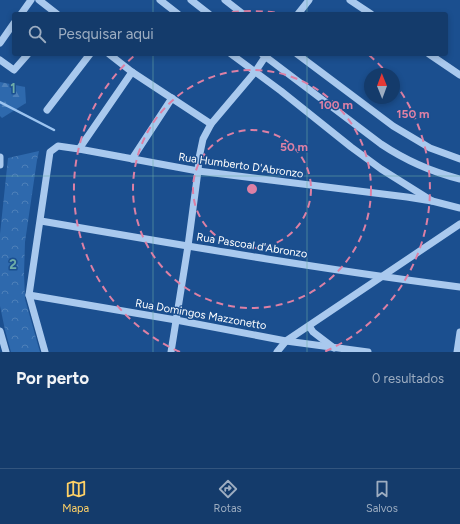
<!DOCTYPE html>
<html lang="pt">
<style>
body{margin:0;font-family:Figtree,sans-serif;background:#1d4271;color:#f1f3f6}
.compass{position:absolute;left:364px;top:68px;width:36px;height:36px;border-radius:50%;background:#143b6b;box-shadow:0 2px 6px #0003;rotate:359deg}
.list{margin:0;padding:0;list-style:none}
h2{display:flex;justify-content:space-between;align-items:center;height:52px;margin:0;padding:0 16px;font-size:17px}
h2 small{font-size:13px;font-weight:400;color:#9dadc1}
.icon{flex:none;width:22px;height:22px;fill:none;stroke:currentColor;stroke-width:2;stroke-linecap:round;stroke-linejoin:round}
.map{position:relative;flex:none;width:460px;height:352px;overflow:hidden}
.search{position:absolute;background:#143b6b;box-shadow:0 2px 6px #0003;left:12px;right:12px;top:12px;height:44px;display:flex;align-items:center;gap:10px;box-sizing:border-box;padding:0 14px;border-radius:4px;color:#9dadc1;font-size:15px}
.sheet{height:116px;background:#143b6b}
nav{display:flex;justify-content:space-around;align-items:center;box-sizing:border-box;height:56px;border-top:1px solid #33557e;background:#143b6b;font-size:11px;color:#9dadc1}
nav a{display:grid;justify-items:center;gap:2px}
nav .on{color:#ffd166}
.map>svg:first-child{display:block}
.forest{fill:url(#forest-firs)}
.park{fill:url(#park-crowns)}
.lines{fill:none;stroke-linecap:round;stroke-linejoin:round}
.stream{stroke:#9cc4f0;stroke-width:2.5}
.minor{stroke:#a9c9ee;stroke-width:7}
.grid{fill:none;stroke:#6fada8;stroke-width:1;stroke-opacity:0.55}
.ring{fill:none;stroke:#dd80a5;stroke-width:2;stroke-dasharray:7 5}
.labels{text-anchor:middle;stroke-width:3;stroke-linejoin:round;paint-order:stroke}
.street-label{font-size:11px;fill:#fff;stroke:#1b4f8f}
.grid-label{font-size:13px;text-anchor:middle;font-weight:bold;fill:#6fada8;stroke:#1b4f8f;stroke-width:3;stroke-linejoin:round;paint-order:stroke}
.centre{fill:#dd80a5;stroke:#1b4f8f;stroke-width:2}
.ring-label{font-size:12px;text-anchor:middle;font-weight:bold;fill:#dd80a5;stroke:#1b4f8f;stroke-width:3;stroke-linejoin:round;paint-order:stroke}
</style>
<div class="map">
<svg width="460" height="352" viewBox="0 0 460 352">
<defs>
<pattern id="forest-firs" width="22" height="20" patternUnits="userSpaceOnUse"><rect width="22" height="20" fill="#2e69ad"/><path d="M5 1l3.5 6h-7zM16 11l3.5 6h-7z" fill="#4d80b9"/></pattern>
<pattern id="park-crowns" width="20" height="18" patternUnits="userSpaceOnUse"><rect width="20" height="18" fill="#2e69ad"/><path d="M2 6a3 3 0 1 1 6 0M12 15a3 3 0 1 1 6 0" fill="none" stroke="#4d80b9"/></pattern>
</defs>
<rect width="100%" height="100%" fill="#1b4f8f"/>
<path class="forest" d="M0 82 25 87 26 103 2 118 0 116Z"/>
<path class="park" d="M39 151 37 160 25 242 24 274 25 299 40 352H11L5 330 0 306V234L8 158Z"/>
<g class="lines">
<path class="stream" d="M0 102 54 130"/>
<g class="minor">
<path d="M39 0 57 14"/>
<path d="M160 0 178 14"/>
<path d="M191 0 209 14"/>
<path d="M225 0 243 14"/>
<path d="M350 0 371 14"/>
<path d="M21 14 31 0"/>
<path d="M298 14 309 0"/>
<path d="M0 43 14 23"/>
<path d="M109 54 132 72 211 124"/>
<path d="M231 54 281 91 351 147 381 169 432 201 460 208"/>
<path d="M262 54 381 144C405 160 432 172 460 179"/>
<path d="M297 54 393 126 430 148 460 159"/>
<path d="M429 54 460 75"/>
<path d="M0 60 14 70 28 54"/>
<path d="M47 110 90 54"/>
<path d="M79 149 132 72"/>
<path d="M132 159 172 98"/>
<path d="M0 165V157"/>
<path d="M41 221C180 245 320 269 460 287"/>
<path d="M29 295 176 320 286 341 368 352"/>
<path d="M309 326 313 332 334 348"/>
<path d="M0 331 6 352"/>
<path d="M45 352 29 295 50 152 58 146 79 149 198 171 407 197 432 201"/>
<path d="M171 352 188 246 198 171 199 158 203 139 211 124 255 72 267 54"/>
<path d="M277 352 286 341 460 224"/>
<path d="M457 352 460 332"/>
</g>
</g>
<path class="grid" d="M153 0V14M307 0V14M153 54V352M307 54V352M0 176H460"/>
<g class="ring">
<circle cx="252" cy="189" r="59"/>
<circle cx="252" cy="189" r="119"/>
<path d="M180 352A178 178 0 0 1 135 55M220 14A178 178 0 0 1 284 14M369 55A178 178 0 0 1 387 73M394 82A178 178 0 0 1 324 352"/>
</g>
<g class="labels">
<g class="street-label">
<text transform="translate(241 165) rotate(8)" y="4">Rua Humberto D'Abronzo</text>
<text transform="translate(252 245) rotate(9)" y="4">Rua Pascoal d'Abronzo</text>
<text transform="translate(201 314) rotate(10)" y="4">Rua Domingos Mazzonetto</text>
</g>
</g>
<g class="grid-label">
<text x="13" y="93">1</text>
<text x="13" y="269">2</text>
</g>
<circle cx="252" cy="189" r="6" class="centre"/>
<g class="ring-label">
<text x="336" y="109">100 m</text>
<text x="413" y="118">150 m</text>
<text x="294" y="151">50 m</text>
</g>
</svg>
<svg class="compass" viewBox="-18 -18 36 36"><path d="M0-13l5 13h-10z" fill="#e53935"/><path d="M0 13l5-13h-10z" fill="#9dadc1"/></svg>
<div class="search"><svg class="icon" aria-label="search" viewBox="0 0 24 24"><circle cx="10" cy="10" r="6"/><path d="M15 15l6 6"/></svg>Pesquisar aqui</div>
</div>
<section class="sheet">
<h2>Por perto<small>0 resultados</small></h2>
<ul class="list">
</ul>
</section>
<nav>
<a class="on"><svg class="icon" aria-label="map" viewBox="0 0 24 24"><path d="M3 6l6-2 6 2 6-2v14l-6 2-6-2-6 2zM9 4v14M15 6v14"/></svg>Mapa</a>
<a><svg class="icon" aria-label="directions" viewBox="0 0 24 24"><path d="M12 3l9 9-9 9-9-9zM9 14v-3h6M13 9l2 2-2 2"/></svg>Rotas</a>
<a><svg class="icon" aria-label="saved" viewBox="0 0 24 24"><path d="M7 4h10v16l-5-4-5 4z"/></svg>Salvos</a>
</nav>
